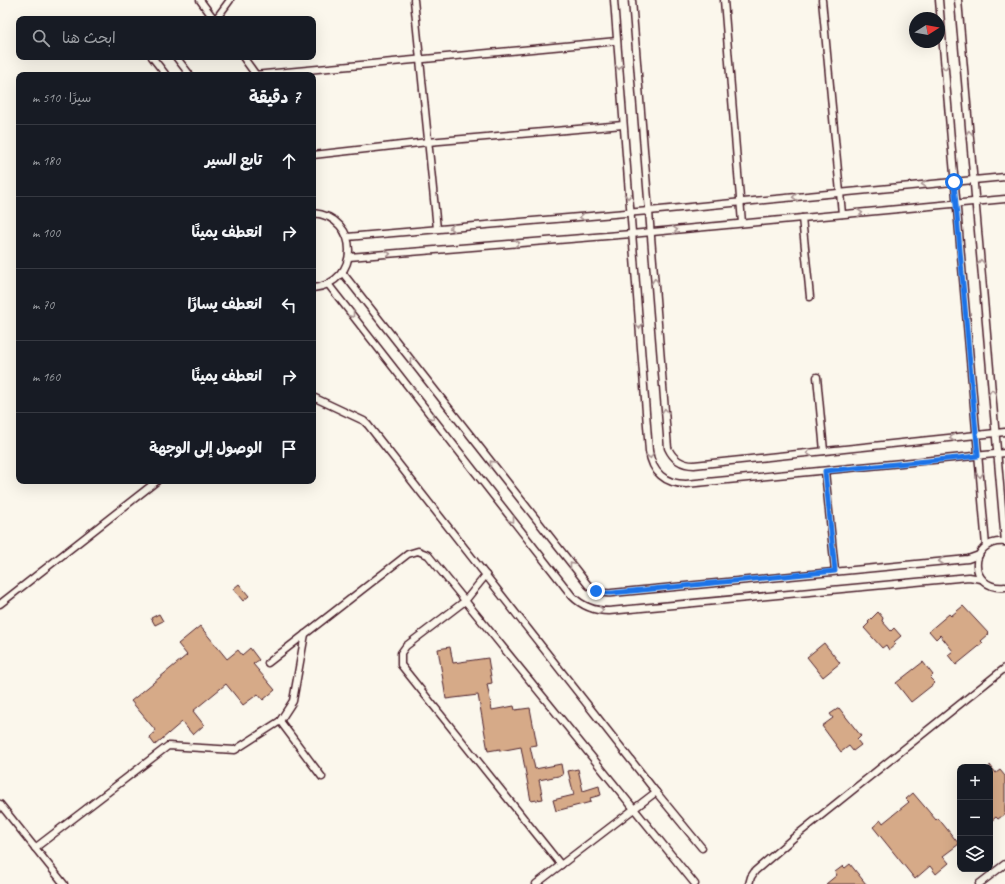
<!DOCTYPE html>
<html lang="ar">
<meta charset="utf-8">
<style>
body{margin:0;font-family:Caveat,"Playpen Sans Arabic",sans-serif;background:#242831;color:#f1f3f6;direction:rtl}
.controls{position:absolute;right:12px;bottom:12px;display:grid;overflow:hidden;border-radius:8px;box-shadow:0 4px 16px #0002}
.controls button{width:36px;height:36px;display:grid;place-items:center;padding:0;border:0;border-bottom:1px solid #363941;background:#171b24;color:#f1f3f6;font:20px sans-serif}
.compass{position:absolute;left:909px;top:12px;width:36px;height:36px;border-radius:50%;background:#171b24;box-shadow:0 4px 16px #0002;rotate:79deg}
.stop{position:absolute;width:12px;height:12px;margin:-9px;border:3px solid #1a73e8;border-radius:50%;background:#fff}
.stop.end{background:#1a73e8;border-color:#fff;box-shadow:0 1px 4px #0008}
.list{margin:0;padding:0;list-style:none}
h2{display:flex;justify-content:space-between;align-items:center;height:52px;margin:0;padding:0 16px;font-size:17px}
h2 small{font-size:13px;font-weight:400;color:#9ea1a6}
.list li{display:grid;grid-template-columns:26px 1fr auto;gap:12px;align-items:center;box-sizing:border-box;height:72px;padding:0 16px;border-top:1px solid #363941}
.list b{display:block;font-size:15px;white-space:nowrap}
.list em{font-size:13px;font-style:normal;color:#9ea1a6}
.icon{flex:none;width:22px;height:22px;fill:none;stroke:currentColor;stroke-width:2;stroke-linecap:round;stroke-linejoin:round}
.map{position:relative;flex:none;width:1005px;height:884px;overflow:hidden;direction:ltr}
.search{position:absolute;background:#171b24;box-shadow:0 4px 16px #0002;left:16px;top:16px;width:300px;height:44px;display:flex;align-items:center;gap:10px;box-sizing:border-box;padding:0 14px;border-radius:8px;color:#9ea1a6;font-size:15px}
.panel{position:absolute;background:#171b24;box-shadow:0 4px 16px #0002;left:16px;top:72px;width:300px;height:412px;border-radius:8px;direction:rtl}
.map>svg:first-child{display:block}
.building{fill:#d6aa88;stroke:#4a1f2b}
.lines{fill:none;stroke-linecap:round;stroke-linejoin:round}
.service-casing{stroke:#4a1f2b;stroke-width:9}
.service{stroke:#fbf7ec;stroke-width:6}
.oneway{stroke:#ab9695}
.route{stroke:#1a73e8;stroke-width:5}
</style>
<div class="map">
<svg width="1005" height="884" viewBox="0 0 1005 884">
<rect width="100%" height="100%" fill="#fbf7ec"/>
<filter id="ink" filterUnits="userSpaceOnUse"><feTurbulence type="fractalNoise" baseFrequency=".025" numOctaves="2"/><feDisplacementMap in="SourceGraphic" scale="8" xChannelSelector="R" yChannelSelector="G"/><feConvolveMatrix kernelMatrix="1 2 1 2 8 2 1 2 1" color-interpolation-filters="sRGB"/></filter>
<g filter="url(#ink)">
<g class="building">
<path d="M239 584 249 596 243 601 233 589Z"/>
<path d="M963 606 989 634 981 641 983 643 956 665 948 655 953 651 940 635 936 639 929 631 949 614 951 616Z"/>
<path d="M878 612 883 618 882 621 891 631 894 628 901 636 894 642 896 644 889 650 886 645 882 648 864 628 869 623 868 622Z"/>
<path d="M159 614 163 621 155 625 151 618Z"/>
<path d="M200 626 227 659 238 650 242 655 250 648 259 660 253 664 275 690 263 700 258 694 243 705 226 684 193 711 204 725 193 735 182 722 155 745 149 737 156 731 131 701 187 655 178 644Z"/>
<path d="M824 643 840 663 823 677 807 657Z"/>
<path d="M450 647 453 663 488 658 492 683 487 684 492 710 514 706 515 710 530 708 537 745 530 746 535 769 561 764 563 775 539 780 543 799 531 801 521 747 500 751V749L488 751 478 695 446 699 438 649Z"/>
<path d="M923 662 933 675 930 678 935 683 911 702 896 683Z"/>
<path d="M839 708 861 736 857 740 861 745 853 751 849 746 841 752 822 726 833 718 830 714Z"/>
<path d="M990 765 996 773 1000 770 1005 776V814L998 819 996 817 990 822Z"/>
<path d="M578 769 583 791 599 786 601 795 590 798 591 802 556 811 553 800 574 795 568 771Z"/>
<path d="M913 793 936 820 938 818 959 844 943 856 949 863 936 874 930 866 915 879 873 827 881 820 883 823 909 802 906 799Z"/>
<path d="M850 864 866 884H826L837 875 835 872 843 866 845 868Z"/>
</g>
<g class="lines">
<defs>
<g id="service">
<path d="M200 0 214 19"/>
<path d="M414 0 437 229"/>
<path d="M614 0 649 451C652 472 665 484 686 484L1005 453"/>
<path d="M632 0 668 448C673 459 682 465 694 465L1005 432"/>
<path d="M724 0 742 223"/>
<path d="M822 0 842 214"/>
<path d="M939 0 986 546"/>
<path d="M958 0 1005 542"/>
<path d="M216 19 230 0"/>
<path d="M152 57 166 75"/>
<path d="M176 57 190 75"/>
<path d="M243 57 256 75"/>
<path d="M254 75 617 41"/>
<path d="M313 155 428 142 623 125"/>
<path d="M313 213C361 217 361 283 313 288"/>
<path d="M802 218 810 297"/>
<path d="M347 237 649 211 1005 177"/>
<path d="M349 257 631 234 1005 199"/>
<path d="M342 272 588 585C595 592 602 594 612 593L968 559 979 555"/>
<path d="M328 284 572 596C582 606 594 611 609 611L969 577 981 579"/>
<path d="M817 377 824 451"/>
<path d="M313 397 364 421 368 425 656 792 702 848"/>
<path d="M825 471 835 571"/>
<path d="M1005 542C967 539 968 591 1005 587"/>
<path d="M486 575 465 601 406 646 401 653V665L561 865"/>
<path d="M0 604 157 481"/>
<path d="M268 663 408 554 418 551 428 555 695 884"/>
<path d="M280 721 322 777"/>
<path d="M0 804 64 884"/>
<path d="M35 848 168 746 235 750 280 721 293 701 305 634"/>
<path d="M536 884 656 792"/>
<path d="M749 884 751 877 755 871 798 834 1005 668"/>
<path d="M979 884 1005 864"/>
</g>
</defs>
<use href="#service" class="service-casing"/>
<use href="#service" class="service"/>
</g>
<defs><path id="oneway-chevron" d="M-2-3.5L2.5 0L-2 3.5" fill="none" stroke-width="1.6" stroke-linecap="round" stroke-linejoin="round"/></defs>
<g class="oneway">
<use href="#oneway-chevron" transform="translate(619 67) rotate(86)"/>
<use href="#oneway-chevron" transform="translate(945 67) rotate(85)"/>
<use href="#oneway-chevron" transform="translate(969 133) rotate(-95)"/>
<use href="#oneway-chevron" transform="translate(924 184) rotate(175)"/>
<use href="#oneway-chevron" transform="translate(628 196) rotate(86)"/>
<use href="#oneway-chevron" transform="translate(795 197) rotate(175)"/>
<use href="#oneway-chevron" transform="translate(860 213) rotate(-5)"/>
<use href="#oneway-chevron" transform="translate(582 217) rotate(175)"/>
<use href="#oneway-chevron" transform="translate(452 228) rotate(175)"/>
<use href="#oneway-chevron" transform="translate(675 230) rotate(-5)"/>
<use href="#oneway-chevron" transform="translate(517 243) rotate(-5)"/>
<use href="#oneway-chevron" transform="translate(388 254) rotate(-5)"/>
<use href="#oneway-chevron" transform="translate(981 262) rotate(-95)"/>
<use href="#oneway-chevron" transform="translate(655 281) rotate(-95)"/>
<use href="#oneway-chevron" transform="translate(352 315) rotate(52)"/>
<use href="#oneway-chevron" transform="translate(639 326) rotate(85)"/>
<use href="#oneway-chevron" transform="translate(412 360) rotate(-128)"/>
<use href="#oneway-chevron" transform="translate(992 392) rotate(-95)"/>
<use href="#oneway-chevron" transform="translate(665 411) rotate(-95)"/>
<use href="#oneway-chevron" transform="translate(432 417) rotate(52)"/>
<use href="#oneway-chevron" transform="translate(952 438) rotate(174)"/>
<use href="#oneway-chevron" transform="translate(809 453) rotate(174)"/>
<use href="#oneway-chevron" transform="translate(650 456) rotate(78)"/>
<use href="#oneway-chevron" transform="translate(492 463) rotate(-128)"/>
<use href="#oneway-chevron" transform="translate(980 475) rotate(85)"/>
<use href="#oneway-chevron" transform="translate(512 520) rotate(52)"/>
<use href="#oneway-chevron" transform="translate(941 561) rotate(174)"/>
<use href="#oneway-chevron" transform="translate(572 565) rotate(-128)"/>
<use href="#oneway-chevron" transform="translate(601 610) rotate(8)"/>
</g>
</g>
<g class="lines" filter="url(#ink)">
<path class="route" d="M596 591 606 593H612L835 571 825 471 978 456 954 182"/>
</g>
</svg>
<div class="controls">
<button>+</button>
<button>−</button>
<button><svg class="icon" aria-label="layers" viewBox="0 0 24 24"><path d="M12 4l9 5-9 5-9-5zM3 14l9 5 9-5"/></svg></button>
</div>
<svg class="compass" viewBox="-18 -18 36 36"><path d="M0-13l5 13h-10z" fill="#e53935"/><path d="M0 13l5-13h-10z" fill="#9ea1a6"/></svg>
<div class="stop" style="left:954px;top:182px"></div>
<div class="stop end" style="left:596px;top:591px"></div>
<div class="search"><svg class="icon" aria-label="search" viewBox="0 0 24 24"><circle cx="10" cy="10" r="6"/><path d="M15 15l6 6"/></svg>ابحث هنا</div>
<section class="panel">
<h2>7 دقيقة<small>سيرًا · 510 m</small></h2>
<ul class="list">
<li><svg class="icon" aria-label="ahead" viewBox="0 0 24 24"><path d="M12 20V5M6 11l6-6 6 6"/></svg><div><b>تابع السير</b></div><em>180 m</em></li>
<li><svg class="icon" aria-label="right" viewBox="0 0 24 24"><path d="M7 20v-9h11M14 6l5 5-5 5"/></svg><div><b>انعطف يمينًا</b></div><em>100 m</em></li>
<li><svg class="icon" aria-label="left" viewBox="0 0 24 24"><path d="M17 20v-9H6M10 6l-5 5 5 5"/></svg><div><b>انعطف يسارًا</b></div><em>70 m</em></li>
<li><svg class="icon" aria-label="right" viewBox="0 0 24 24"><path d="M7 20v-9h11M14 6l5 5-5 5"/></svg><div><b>انعطف يمينًا</b></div><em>160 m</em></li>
<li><svg class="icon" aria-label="arrive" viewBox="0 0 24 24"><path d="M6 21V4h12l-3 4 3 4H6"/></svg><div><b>الوصول إلى الوجهة</b></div></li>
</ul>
</section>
</div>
